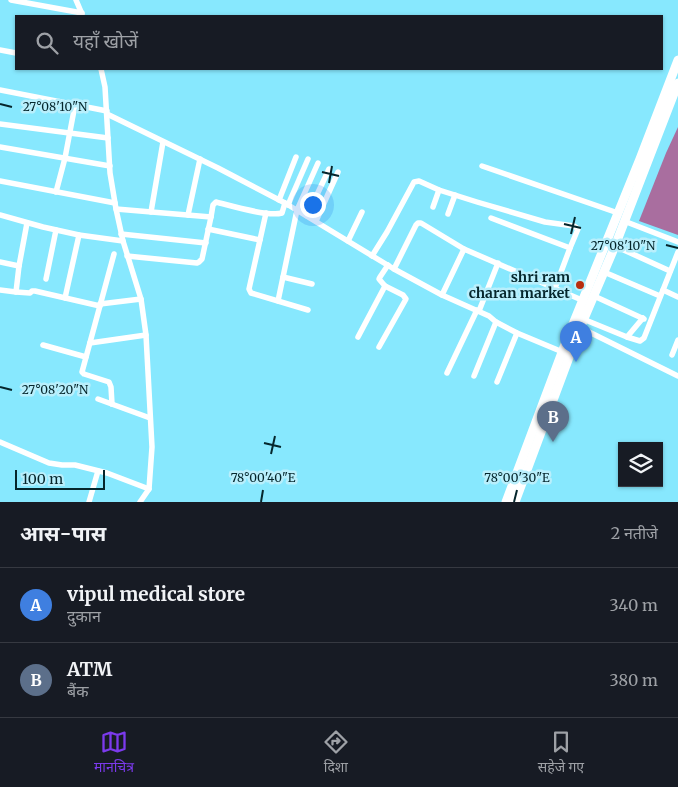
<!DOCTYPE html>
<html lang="hi">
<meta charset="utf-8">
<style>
body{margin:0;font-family:Merriweather,"Noto Sans Devanagari",serif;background:#20242c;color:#f1f3f6}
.controls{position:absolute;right:15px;bottom:15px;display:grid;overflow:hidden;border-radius:0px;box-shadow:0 1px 4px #0004}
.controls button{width:45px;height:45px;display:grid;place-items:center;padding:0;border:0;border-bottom:1px solid #363941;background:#171b24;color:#f1f3f6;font:25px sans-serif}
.scale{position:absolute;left:15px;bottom:12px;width:90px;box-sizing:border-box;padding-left:5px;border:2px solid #05262c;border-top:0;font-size:14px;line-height:18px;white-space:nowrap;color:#05262c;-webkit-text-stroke:4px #b9effc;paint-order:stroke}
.you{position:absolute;left:312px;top:204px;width:18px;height:18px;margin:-12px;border:4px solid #fff;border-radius:50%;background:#1a73e8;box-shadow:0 0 0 8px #1a73e833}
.badge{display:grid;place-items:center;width:32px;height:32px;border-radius:50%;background:#7c3aed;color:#fff;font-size:16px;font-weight:700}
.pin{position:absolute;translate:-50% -41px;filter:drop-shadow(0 1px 2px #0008)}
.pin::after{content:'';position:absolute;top:26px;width:18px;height:15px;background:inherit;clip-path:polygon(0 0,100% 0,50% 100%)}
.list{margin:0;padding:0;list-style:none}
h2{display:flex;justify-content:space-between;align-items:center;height:65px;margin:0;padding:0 20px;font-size:21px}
h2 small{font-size:16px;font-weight:400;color:#9ea1a6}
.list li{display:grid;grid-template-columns:32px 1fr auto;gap:15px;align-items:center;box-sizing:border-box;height:75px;padding:0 20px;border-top:1px solid #363941}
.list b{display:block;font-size:19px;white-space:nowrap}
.list p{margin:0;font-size:16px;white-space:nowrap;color:#9ea1a6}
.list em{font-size:16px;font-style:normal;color:#9ea1a6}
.icon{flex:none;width:28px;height:28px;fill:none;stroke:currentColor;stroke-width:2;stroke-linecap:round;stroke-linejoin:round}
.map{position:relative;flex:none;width:678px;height:502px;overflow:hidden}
.search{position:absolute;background:#171b24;box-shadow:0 1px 4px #0004;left:15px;right:15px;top:15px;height:55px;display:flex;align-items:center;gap:12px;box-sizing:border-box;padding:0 18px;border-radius:0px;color:#9ea1a6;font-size:19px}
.sheet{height:215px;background:#171b24}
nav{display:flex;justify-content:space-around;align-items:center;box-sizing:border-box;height:70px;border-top:1px solid #363941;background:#171b24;font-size:14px;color:#9ea1a6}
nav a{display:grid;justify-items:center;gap:2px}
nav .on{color:#7c3aed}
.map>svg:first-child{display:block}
.water{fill:#a96e9f}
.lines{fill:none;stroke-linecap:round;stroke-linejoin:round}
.minor{stroke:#fff;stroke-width:5.5}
.trunk{stroke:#fff;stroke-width:9}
.ticks{fill:none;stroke:#05262c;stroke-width:2}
.poi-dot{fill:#b92d0e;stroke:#b9effc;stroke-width:2}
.labels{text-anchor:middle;stroke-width:5;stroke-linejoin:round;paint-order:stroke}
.poi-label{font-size:14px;font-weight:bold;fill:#05262c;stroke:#b9effc;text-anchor:end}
.ticks-label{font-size:12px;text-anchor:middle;fill:#05262c;stroke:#b9effc;stroke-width:5;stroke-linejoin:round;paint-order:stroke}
</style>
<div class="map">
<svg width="678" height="502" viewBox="0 0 678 502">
<rect width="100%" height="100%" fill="#87e8fe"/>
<path class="water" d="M678 127V235L639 221 666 153Z"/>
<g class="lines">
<g class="minor">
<path d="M11 0 82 13"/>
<path d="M76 0 82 14"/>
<path d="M0 50 16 53"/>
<path d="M101 69 105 87 110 173 116 209 123 241 141 299 146 335 152 447 149 489 140 502"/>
<path d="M0 90 107 111"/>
<path d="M107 114 218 168 285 203 394 269 442 295 489 316 496 322 517 333 565 353"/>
<path d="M0 124 108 138"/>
<path d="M0 147 110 166"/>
<path d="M482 166 618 213"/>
<path d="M0 181 115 203"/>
<path d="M56 192 65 158 75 105"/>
<path d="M279 200 296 157"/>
<path d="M288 205 308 159"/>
<path d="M433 207 439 190"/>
<path d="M116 209 211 217 213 205 216 202C232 206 268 217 282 213L285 203"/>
<path d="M151 212 163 142"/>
<path d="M266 213 249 289 251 293 308 310"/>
<path d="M448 214 455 195"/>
<path d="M0 215 43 227 79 235 123 241"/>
<path d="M188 215 200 159"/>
<path d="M307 216 329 169"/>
<path d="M491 218 570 248 555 288"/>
<path d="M316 221 338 172"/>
<path d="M624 221 678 242"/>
<path d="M208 229 260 240"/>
<path d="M121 234 206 243"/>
<path d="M348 241 362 212"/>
<path d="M615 246 670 271"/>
<path d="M127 256 197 263 199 262 202 259 211 217"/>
<path d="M372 256 387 232 414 182 419 181 439 190 477 202 545 222 574 226 578 229 570 248"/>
<path d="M0 262 19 266 16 292 0 290"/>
<path d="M19 266 27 223"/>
<path d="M394 269 416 225 418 223H421L464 249"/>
<path d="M604 272 660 296"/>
<path d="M283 277 312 284"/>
<path d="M46 279 56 230"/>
<path d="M663 290 678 297"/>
<path d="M16 292 30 293 32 291H35L100 306"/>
<path d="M442 295 464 249 584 301"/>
<path d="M594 296 644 319"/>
<path d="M65 298 79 235"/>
<path d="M278 301 297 210 318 163"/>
<path d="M100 304 141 299"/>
<path d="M479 311 498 263"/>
<path d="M583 319 627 337 643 318"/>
<path d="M579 327 678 376"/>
<path d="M358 337 385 286"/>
<path d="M627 337 640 341 644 338 678 252"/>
<path d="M90 343 146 335"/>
<path d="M43 345 86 357"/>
<path d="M379 347 406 299 403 295 385 286 379 279 380 277 388 265"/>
<path d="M672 355 678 340"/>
<path d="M447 373 477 310"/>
<path d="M474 376 496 322"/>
<path d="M497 382 517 333"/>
<path d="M98 399 150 418"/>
<path d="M112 404 111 387 109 382 84 374 82 372 114 254"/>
<path d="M0 442 49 463 62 465H75L107 473 149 489"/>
<path d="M89 502 98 471"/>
</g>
<g class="trunk">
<path d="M506 502 567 339 640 159 678 60"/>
<path d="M515 502 580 328 615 246 678 83"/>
</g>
</g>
<path class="ticks" d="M0 104 12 107M322 172 339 176M329 183 332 166M564 224 581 228M571 234 575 217M666 245 678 248M0 387 12 390M264 443 281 447M271 454 275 436M261 502 263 490M514 502 517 490"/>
<circle class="poi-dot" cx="580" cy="285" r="5"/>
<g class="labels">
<g class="poi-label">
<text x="570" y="282">shri ram<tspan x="570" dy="16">charan market</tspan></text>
</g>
</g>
<g class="ticks-label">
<text x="55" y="111">27°08'10"N</text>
<text x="623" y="250">27°08'10"N</text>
<text x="55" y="394">27°08'20"N</text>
<text x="263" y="482">78°00'40"E</text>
<text x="517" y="482">78°00'30"E</text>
</g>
</svg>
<div class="controls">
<button><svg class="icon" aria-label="layers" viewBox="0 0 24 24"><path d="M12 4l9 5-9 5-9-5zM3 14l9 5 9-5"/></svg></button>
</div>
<div class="scale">100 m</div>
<div class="you"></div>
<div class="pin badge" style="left:576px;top:362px;background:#3f7fe0">A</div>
<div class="pin badge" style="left:553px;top:442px;background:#5c6f8a">B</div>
<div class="search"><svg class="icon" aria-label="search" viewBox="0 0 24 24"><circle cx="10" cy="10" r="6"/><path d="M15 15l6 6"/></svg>यहाँ खोजें</div>
</div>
<section class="sheet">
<h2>आस-पास<small>2 नतीजे</small></h2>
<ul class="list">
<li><span class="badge" style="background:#3f7fe0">A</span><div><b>vipul medical store</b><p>दुकान</p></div><em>340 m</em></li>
<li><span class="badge" style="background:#5c6f8a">B</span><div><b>ATM</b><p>बैंक</p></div><em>380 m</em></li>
</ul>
</section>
<nav>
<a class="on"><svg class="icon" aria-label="map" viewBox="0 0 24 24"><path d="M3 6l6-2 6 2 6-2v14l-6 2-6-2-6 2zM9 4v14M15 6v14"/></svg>मानचित्र</a>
<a><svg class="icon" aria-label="directions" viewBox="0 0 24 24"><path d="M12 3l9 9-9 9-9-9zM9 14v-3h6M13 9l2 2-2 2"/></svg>दिशा</a>
<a><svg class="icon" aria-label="saved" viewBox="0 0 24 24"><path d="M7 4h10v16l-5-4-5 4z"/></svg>सहेजे गए</a>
</nav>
